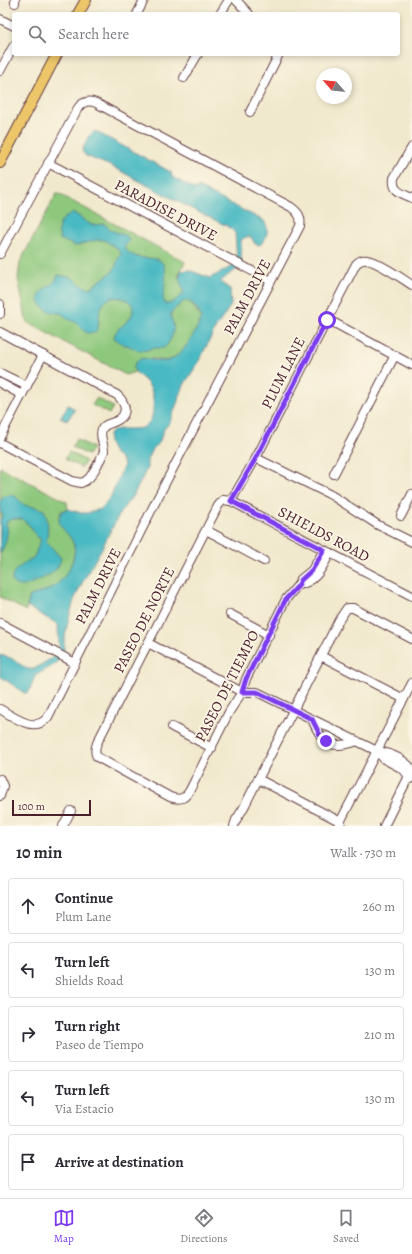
<!DOCTYPE html>
<meta charset="utf-8">
<style>
body{margin:0;font-family:Alegreya,serif;background:#f2f2f3;color:#2b2b33}
.compass{position:absolute;left:316px;top:68px;width:36px;height:36px;border-radius:50%;background:#fff;box-shadow:0 2px 6px #0003;rotate:298deg}
.scale{position:absolute;left:12px;bottom:10px;width:79px;box-sizing:border-box;padding-left:4px;border:2px solid #4a1f2b;border-top:0;font-size:11px;line-height:14px;white-space:nowrap;color:#4a1f2b;-webkit-text-stroke:3px #fcf5e5;paint-order:stroke}
.stop{position:absolute;width:12px;height:12px;margin:-9px;border:3px solid #7c3aed;border-radius:50%;background:#fff}
.stop.end{background:#7c3aed;border-color:#fff;box-shadow:0 1px 4px #0008}
.list{margin:0;padding:0;list-style:none}
h2{display:flex;justify-content:space-between;align-items:center;height:52px;margin:0;padding:0 16px;font-size:17px}
h2 small{font-size:13px;font-weight:400;color:#7c7c81}
.list li{display:grid;grid-template-columns:26px 1fr auto;gap:12px;align-items:center;box-sizing:border-box;height:56px;margin:0 8px 8px;padding:0 8px;border:1px solid #e1e1e2;border-radius:4px}
.list b{display:block;font-size:15px;white-space:nowrap}
.list p{margin:0;font-size:13px;white-space:nowrap;color:#7c7c81}
.list em{font-size:13px;font-style:normal;color:#7c7c81}
.icon{flex:none;width:22px;height:22px;fill:none;stroke:currentColor;stroke-width:2;stroke-linecap:round;stroke-linejoin:round}
.map{position:relative;flex:none;width:412px;height:826px;overflow:hidden}
.search{position:absolute;background:#fff;box-shadow:0 2px 6px #0003;left:12px;right:12px;top:12px;height:44px;display:flex;align-items:center;gap:10px;box-sizing:border-box;padding:0 14px;border-radius:4px;color:#7c7c81;font-size:15px}
.sheet{height:372px;background:#fff}
nav{display:flex;justify-content:space-around;align-items:center;box-sizing:border-box;height:56px;border-top:1px solid #e1e1e2;background:#fff;font-size:11px;color:#7c7c81}
nav a{display:grid;justify-items:center;gap:2px}
nav .on{color:#7c3aed}
.map>svg:first-child{display:block}
.green{fill:#8dc87d;stroke:#6c7454}
.water{fill:#4ab9c3;stroke:#4a6c77}
.lines{fill:none;stroke-linecap:round;stroke-linejoin:round}
.minor-casing{stroke:#633d43;stroke-width:10}
.major-casing{stroke:#633d43;stroke-width:12}
.minor{stroke:#fff;stroke-width:8}
.major{stroke:#ecc669;stroke-width:10}
.route{stroke:#7c3aed;stroke-width:5}
.labels{text-anchor:middle;stroke-width:3.5;stroke-linejoin:round;paint-order:stroke}
.street-label{font-size:15px;fill:#4a1f2b;stroke:#fcf5e5}
</style>
<div class="map">
<svg width="412" height="826" viewBox="0 0 412 826">
<rect width="100%" height="100%" fill="#fcf5e5"/>
<filter id="ink" filterUnits="userSpaceOnUse"><feTurbulence type="fractalNoise" baseFrequency=".025" numOctaves="2"/><feDisplacementMap in="SourceGraphic" scale="8" xChannelSelector="R" yChannelSelector="G"/><feConvolveMatrix kernelMatrix="1 2 1 2 8 2 1 2 1" color-interpolation-filters="sRGB"/></filter>
<filter id="wash" filterUnits="userSpaceOnUse"><feTurbulence type="fractalNoise" baseFrequency=".012" numOctaves="4" result="noise"/><feDisplacementMap in="SourceGraphic" scale="16" xChannelSelector="R" yChannelSelector="G"/><feGaussianBlur stdDeviation="0.9" result="paint"/><feColorMatrix in="noise" values="0 0 0 0 0 0 0 0 0 0 0 0 0 0 0 0 0 1.4 0 .05"/><feComposite in="paint" operator="in"/></filter>
<g filter="url(#wash)">
<rect width="100%" height="100%" fill="#f1e9cd"/>
<g class="green">
<path d="M57 193 185 262 178 276 188 301 192 304 201 318C197 331 183 356 169 360 163 362 157 358 151 359 145 360 139 365 134 368L135 372 126 375 30 324 26 319 18 278 20 262Z"/>
<path d="M97 398 113 407 109 414 92 405Z"/>
<path d="M76 439 93 448 88 455 72 447Z"/>
<path d="M69 452 86 461 81 468 65 459Z"/>
<path d="M0 467 67 502 68 509 62 511C52 524 71 532 74 545 77 559 66 577 56 585 49 591 38 593 30 596L26 611 0 597Z"/>
</g>
<g class="water">
<path d="M95 131 171 172 172 177 196 190 198 187 264 221C270 229 267 239 260 245L255 244 251 237C246 237 243 237 241 241 243 274 241 263 220 282L230 289 231 305 215 329 198 363 184 385 170 422 164 429 159 443 151 451 147 460V468L140 483 134 494 120 513 103 546 81 585 74 600 68 622 64 641V651L59 660 52 666 35 676 30 690 28 693H24L0 676V655L11 658 27 669H34L52 658 59 648 58 625 56 623 27 607 30 596C38 593 49 591 56 585 66 577 77 559 74 545 70 531 52 526 62 511L68 509 81 513H87L101 509 110 498 124 465C122 458 114 455 111 448 99 420 134 433 144 427 150 423 153 416 153 409 154 400 153 390 147 383 140 374 124 369 142 358 150 359 160 362 167 361 182 358 197 331 201 318 200 313 192 299 185 301 182 302 180 305 177 307 175 309 172 311 171 314 170 317 172 319 173 323 175 331 171 342 164 348H152L148 350 139 351 127 345H124L114 338C114 326 133 324 133 309 132 296 110 294 104 303 96 315 101 321 97 330L95 332 88 333C82 331 82 327 78 324 73 320 67 320 63 314 53 312 43 312 39 301 38 291 46 289 53 283 56 281 57 277 58 275L73 278 77 282 85 287 90 288 112 272 115 268 118 259 121 254 117 248 104 240H96L75 246 60 239C56 225 61 218 74 213L91 225 104 224 113 231 127 236 129 241 124 247C141 273 175 235 163 298L165 304 172 303 183 294C184 284 176 282 181 271L189 270 210 278 233 266 237 260 235 233 229 227 190 208 111 166 86 156 82 151 88 137Z"/>
<path d="M68 405 75 409 67 421 60 417 62 416Z"/>
<path d="M9 495 15 496 24 505 39 508 44 510C48 520 49 530 46 541L61 558C59 573 45 577 34 582 29 584 24 587 19 586 9 584 11 574 17 569L34 557 41 539 36 536 30 526 22 519H11L6 523C10 533 5 545 0 554V519L3 516 0 511V501L4 497Z"/>
</g>
</g>
<g filter="url(#ink)">
<g class="lines">
<defs>
<g id="minor">
<path d="M236 0 249 14"/>
<path d="M15 3V0"/>
<path d="M137 14 144 0"/>
<path d="M220 14 229 0"/>
<path d="M0 19 14 26"/>
<path d="M0 71 14 45"/>
<path d="M184 78 198 54"/>
<path d="M250 112 279 54"/>
<path d="M412 147 394 178C392 192 402 193 412 198"/>
<path d="M48 163 271 281"/>
<path d="M0 254 78 108C82 102 89 100 96 103L291 207C298 212 302 217 300 226L157 499 48 717C35 734 14 717 0 709"/>
<path d="M0 304V314"/>
<path d="M327 319 412 365"/>
<path d="M0 332 117 395C125 402 129 413 118 420 112 424 105 423 102 429 99 437 104 443 104 451 103 455 93 474 89 478 87 480 84 482 81 483L72 481 0 443"/>
<path d="M0 373 27 386"/>
<path d="M0 383 22 395"/>
<path d="M0 437 43 355"/>
<path d="M256 458 331 495 378 525 412 542"/>
<path d="M334 474 395 355"/>
<path d="M231 501 256 458 356 264C359 261 362 259 367 260 379 262 401 278 412 285"/>
<path d="M401 516 412 494"/>
<path d="M206 530 264 561"/>
<path d="M324 550 312 570 301 579 298 585 286 599 246 679 242 692 229 712 191 788C186 798 181 801 170 797L97 757C94 752 95 748 97 743L218 506 223 500 231 501 412 596"/>
<path d="M298 585C316 582 322 568 330 553"/>
<path d="M230 614 269 635"/>
<path d="M0 623 75 663"/>
<path d="M148 643 242 692H257L377 751C390 753 403 759 412 769"/>
<path d="M321 656 404 699"/>
<path d="M312 719C322 743 330 751 357 741"/>
<path d="M172 727 212 748"/>
<path d="M377 751 384 759 403 769 411 779"/>
<path d="M0 779 3 786 0 796"/>
<path d="M258 779 341 822"/>
<path d="M63 826 71 811"/>
<path d="M234 826 236 820 243 809 339 620 347 608H353L412 639"/>
<path d="M338 826 412 683"/>
<path d="M384 826 412 770"/>
</g>
<g id="major">
<path d="M78 14 86 0"/>
<path d="M0 163 57 54"/>
</g>
</defs>
<use href="#minor" class="minor-casing"/>
<use href="#major" class="major-casing"/>
<use href="#minor" class="minor"/>
<use href="#major" class="major"/>
</g>
</g>
<g class="lines" filter="url(#ink)">
<path class="route" d="M326 741 320 735 312 719 257 692H242L246 679 286 599 298 586 301 580 312 570 324 550 231 501 256 458 327 320"/>
</g>
<g class="labels">
<g class="street-label">
<text transform="translate(166 210) rotate(28)" y="5">PARADISE DRIVE</text>
<text transform="translate(247 297) rotate(-62)" y="5">PALM DRIVE</text>
<text transform="translate(283 373) rotate(-63)" y="5">PLUM LANE</text>
<text transform="translate(324 534) rotate(28)" y="5">SHIELDS ROAD</text>
<text transform="translate(98 586) rotate(-63)" y="5">PALM DRIVE</text>
<text transform="translate(144 620) rotate(-63)" y="5">PASEO DE NORTE</text>
<text transform="translate(227 686) rotate(-63)" y="5">PASEO DE TIEMPO</text>
</g>
</g>
</svg>
<svg class="compass" viewBox="-18 -18 36 36"><path d="M0-13l5 13h-10z" fill="#e53935"/><path d="M0 13l5-13h-10z" fill="#7c7c81"/></svg>
<div class="scale">100 m</div>
<div class="stop" style="left:327px;top:320px"></div>
<div class="stop end" style="left:326px;top:741px"></div>
<div class="search"><svg class="icon" aria-label="search" viewBox="0 0 24 24"><circle cx="10" cy="10" r="6"/><path d="M15 15l6 6"/></svg>Search here</div>
</div>
<section class="sheet">
<h2>10 min<small>Walk · 730 m</small></h2>
<ul class="list">
<li><svg class="icon" aria-label="ahead" viewBox="0 0 24 24"><path d="M12 20V5M6 11l6-6 6 6"/></svg><div><b>Continue</b><p>Plum Lane</p></div><em>260 m</em></li>
<li><svg class="icon" aria-label="left" viewBox="0 0 24 24"><path d="M17 20v-9H6M10 6l-5 5 5 5"/></svg><div><b>Turn left</b><p>Shields Road</p></div><em>130 m</em></li>
<li><svg class="icon" aria-label="right" viewBox="0 0 24 24"><path d="M7 20v-9h11M14 6l5 5-5 5"/></svg><div><b>Turn right</b><p>Paseo de Tiempo</p></div><em>210 m</em></li>
<li><svg class="icon" aria-label="left" viewBox="0 0 24 24"><path d="M17 20v-9H6M10 6l-5 5 5 5"/></svg><div><b>Turn left</b><p>Via Estacio</p></div><em>130 m</em></li>
<li><svg class="icon" aria-label="arrive" viewBox="0 0 24 24"><path d="M6 21V4h12l-3 4 3 4H6"/></svg><div><b>Arrive at destination</b></div></li>
</ul>
</section>
<nav>
<a class="on"><svg class="icon" aria-label="map" viewBox="0 0 24 24"><path d="M3 6l6-2 6 2 6-2v14l-6 2-6-2-6 2zM9 4v14M15 6v14"/></svg>Map</a>
<a><svg class="icon" aria-label="directions" viewBox="0 0 24 24"><path d="M12 3l9 9-9 9-9-9zM9 14v-3h6M13 9l2 2-2 2"/></svg>Directions</a>
<a><svg class="icon" aria-label="saved" viewBox="0 0 24 24"><path d="M7 4h10v16l-5-4-5 4z"/></svg>Saved</a>
</nav>
